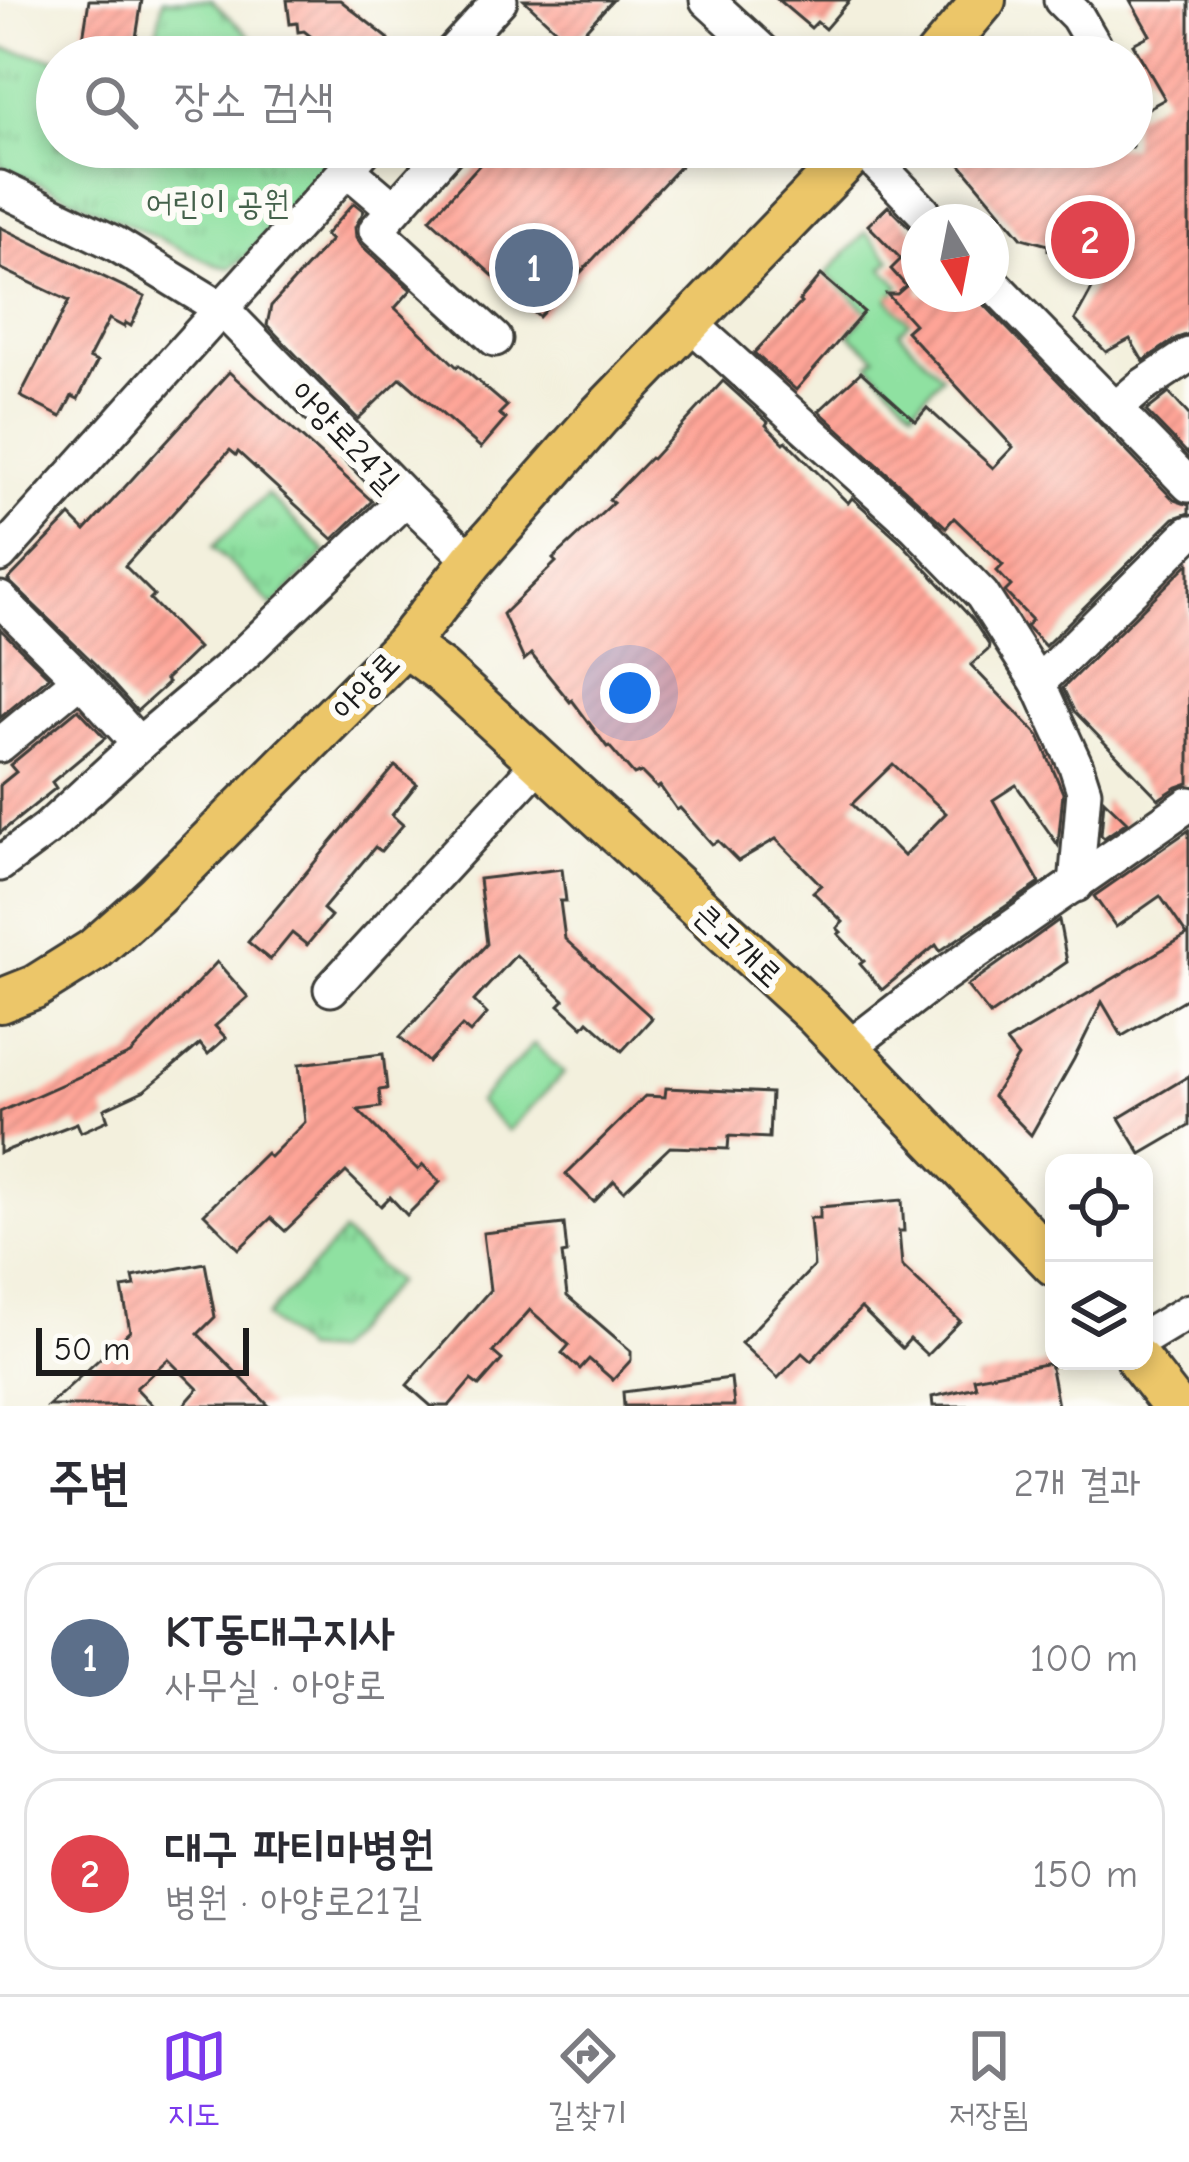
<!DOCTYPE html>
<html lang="ko">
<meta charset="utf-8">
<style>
body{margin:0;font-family:"Comic Neue","Poor Story",sans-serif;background:#f2f2f3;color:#2b2b33}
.controls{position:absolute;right:36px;bottom:36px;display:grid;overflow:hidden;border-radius:24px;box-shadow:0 6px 18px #0003}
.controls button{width:108px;height:108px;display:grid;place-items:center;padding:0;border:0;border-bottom:3px solid #e1e1e2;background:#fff;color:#2b2b33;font:60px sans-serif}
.compass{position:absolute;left:901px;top:204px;width:108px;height:108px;border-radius:50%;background:#fff;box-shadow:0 6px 18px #0003;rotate:170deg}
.scale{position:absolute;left:36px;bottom:30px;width:213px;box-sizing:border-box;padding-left:12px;border:6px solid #1c1c1c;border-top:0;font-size:33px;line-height:42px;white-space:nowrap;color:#1c1c1c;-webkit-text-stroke:9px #fdfcf7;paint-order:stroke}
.you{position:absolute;left:630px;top:693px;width:42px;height:42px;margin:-30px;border:9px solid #fff;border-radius:50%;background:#1a73e8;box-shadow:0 0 0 18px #1a73e833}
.badge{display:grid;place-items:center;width:78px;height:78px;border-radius:50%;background:#7c3aed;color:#fff;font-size:39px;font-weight:700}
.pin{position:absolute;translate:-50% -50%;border:6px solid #fff;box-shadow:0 3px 12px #0006}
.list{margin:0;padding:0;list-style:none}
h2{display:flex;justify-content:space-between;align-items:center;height:156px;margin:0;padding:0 48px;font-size:51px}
h2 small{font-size:39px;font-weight:400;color:#7c7c81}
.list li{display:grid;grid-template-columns:78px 1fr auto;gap:36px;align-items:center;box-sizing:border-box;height:192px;margin:0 24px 24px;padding:0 24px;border:3px solid #e1e1e2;border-radius:36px}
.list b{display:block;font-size:45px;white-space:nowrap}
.list p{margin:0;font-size:39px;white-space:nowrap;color:#7c7c81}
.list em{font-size:39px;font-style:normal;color:#7c7c81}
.icon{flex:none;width:66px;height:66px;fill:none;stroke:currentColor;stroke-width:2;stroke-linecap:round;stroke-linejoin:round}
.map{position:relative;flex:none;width:1189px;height:1406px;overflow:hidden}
.search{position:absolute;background:#fff;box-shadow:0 6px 18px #0003;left:36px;right:36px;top:36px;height:132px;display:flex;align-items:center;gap:30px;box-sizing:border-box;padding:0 42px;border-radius:66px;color:#7c7c81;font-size:45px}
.sheet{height:588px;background:#fff}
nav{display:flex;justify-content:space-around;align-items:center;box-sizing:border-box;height:168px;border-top:3px solid #e1e1e2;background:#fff;font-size:33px;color:#7c7c81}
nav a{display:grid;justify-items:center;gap:6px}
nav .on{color:#7c3aed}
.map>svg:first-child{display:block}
.grass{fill:#8fe1a1;stroke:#567e5e;stroke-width:3}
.park{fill:url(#park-tufts);stroke:#567e5e;stroke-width:3}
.building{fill:url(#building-hatch);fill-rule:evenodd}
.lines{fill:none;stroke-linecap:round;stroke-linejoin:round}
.minor-casing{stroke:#3c3c39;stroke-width:39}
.major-casing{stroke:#3c3c39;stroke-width:48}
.minor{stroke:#fff;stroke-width:33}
.major{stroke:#ecc669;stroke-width:42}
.labels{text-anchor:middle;stroke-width:12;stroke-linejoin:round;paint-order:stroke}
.park-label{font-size:33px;fill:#44614b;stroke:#fdfcf7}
.street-label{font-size:33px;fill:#1c1c1c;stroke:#fdfcf7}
</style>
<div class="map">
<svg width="1189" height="1406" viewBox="0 0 1189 1406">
<defs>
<pattern id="park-tufts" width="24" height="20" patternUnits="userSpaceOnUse" patternTransform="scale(3)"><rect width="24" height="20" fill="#8fe1a1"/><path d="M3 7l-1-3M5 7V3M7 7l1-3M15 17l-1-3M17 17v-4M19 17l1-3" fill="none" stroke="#7bc08a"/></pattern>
<pattern id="building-hatch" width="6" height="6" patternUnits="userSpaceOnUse" patternTransform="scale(3)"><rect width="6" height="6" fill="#fea497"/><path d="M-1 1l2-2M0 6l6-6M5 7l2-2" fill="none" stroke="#d98d82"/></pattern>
</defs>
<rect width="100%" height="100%" fill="#fdfcf7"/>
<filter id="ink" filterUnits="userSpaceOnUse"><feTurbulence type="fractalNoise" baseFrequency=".00833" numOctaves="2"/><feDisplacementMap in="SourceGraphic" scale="24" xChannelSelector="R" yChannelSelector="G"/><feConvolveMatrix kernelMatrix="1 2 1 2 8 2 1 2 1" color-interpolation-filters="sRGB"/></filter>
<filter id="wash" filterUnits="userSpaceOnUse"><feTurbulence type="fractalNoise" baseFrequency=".004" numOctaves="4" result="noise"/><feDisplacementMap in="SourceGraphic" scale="48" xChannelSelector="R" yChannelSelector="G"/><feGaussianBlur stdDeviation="2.7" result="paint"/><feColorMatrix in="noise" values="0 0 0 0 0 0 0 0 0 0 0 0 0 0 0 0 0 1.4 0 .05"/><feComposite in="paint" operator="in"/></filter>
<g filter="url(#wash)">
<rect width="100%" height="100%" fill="#f3f0dd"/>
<g class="grass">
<path d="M866 232 891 260 883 268 900 286 888 299 909 322 899 332 942 376 913 409 869 364 876 357 849 334 868 312 826 274Z"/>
<path d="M534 1044 564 1073 508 1131 478 1102Z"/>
</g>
<g class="park">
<path d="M163 0H211L272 57H152Z"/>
<path d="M0 48 57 59V147H348L242 260 229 268 216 265 0 165Z"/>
<path d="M267 494 326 552 273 606 213 547Z"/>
<path d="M343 1233 396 1282 332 1352 303 1350 266 1317Z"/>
</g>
<g id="blocks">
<g class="building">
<path d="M89 0H142L133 57H85L87 46 82 45Z"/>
<path d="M287 0H340L389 39 374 57H337L304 31 298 32 297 23 290 24Z"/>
<path d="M524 0H613L576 40H567Z"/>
<path d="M778 0H850L825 29 817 22 811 28Z"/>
<path d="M1130 0H1189V334L1177 338 1143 361 1130 339 1106 352 1075 320 1098 278 1055 260 1054 253 1048 250V245L1022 238 946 147H1132V117L1165 99 1133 44 1150 35Z"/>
<path d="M470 147H698L539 317 430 219 482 162 470 151Z"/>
<path d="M354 203 364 211 355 227 356 237 361 245 411 290 395 308 457 367 459 365 507 406 499 414 506 419 481 448 401 378 358 419 267 325 271 306 331 240 325 235Z"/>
<path d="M888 206 919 237V294H974L1174 500 1189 505V513L1174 518 1045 646 1026 626 1032 620 1005 592 1011 586 997 571 1003 565 954 518 946 527 819 411 861 372 916 421 927 408 993 468 1013 447 906 331 914 324 887 294H897L906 286 891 269 901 259 868 225Z"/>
<path d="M0 227 145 297 131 326 126 323 124 327 109 319 89 358 97 362 78 399 72 396 61 417 20 396 69 301 0 268Z"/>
<path d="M821 275 864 312 796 390 754 353 801 303 799 301Z"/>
<path d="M229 372 372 501 333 539 238 452 236 455 230 450 125 566 154 595 150 599 198 648 165 680 168 683 137 711 95 664 8 580 70 516 85 531Z"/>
<path d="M723 381 768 422 766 425 784 443 786 441 848 503 852 498 900 541 972 619 989 645 988 650 971 665 1039 736 1063 793 1058 845 1016 785 993 800 1040 883 940 951 936 945 882 990 860 964 864 961 838 934 841 932 837 928 843 922 813 892 821 885 776 839 738 861 718 841 712 844 680 808 677 810 660 786 657 788 641 772 634 775 609 746 607 747 572 700 570 702 531 654 524 660 503 614 556 562 553 559 613 503 609 500 650 458 652 459ZM893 764 946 813 904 856 852 804Z"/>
<path d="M1169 393 1189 415V455L1146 411Z"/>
<path d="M1189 563V783L1177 787 1159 799 1074 711 1063 688Z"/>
<path d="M0 629 49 677 0 718Z"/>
<path d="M78 709 105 738 52 782 56 788 0 833V785L16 772 10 765Z"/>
<path d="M395 766 417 784 392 815 403 825 381 851 375 847 323 909 331 916 307 945 292 933 270 960 248 942Z"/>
<path d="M1104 800 1127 822 1104 838 1101 835Z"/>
<path d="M1189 830V997L1122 1036 1102 1002 1074 1059 1031 1135 993 1096 1018 1057 1006 1042 1187 935 1160 896 1116 927 1094 896Z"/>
<path d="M562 869 566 901H560L565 939 652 1018 622 1051 588 1021 583 1027 559 1005 564 1000 516 955 474 1001 487 1014 470 1033 462 1026 428 1062 400 1037 487 944 479 879Z"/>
<path d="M1059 920 1067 962 990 1015 967 986Z"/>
<path d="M217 962 248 997 215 1026 226 1038 208 1054 200 1044 145 1090 104 1109 108 1120 81 1132 77 1123 0 1153V1112L130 1054Z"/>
<path d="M383 1054 387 1089 379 1090 381 1107 358 1110 418 1170 423 1165 440 1182 407 1215 390 1197 381 1206 346 1172 285 1231 271 1218 239 1249 204 1214 266 1153 270 1157 305 1122 299 1064Z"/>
<path d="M1189 1076V1126L1141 1154 1119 1118Z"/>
<path d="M666 1088 771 1093 769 1138 729 1136 728 1149 670 1147 624 1191 614 1181 594 1202 566 1174 645 1096 665 1097Z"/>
<path d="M902 1200 904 1231H899L902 1266 960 1321 927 1355 910 1339 902 1348 861 1308 811 1361 802 1353 778 1378 741 1343 814 1266 810 1218H820V1207Z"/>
<path d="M564 1224 567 1253 562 1254 567 1296 631 1351V1360L613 1380 589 1359 580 1369 562 1353 569 1345 530 1310 493 1352 502 1360 479 1386 471 1380 449 1406H431L407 1385 490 1290 483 1233Z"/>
<path d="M205 1263 215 1317 198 1334 269 1406H183L198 1389 168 1359 136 1388 153 1406H48L130 1331 122 1288 135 1286 133 1277Z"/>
<path d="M1050 1363 1058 1406H933L932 1397 976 1387 974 1378Z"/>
<path d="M731 1378 734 1406H624L623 1392Z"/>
</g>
</g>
</g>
<g filter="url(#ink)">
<use href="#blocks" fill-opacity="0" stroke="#3c3c39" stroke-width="3"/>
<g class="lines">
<defs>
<g id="minor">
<path d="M707 0 769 57"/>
<path d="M1061 0 1077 16 1101 57"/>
<path d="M448 57 500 0"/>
<path d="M531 57 537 50"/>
<path d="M450 147 376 230 495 339"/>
<path d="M861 147 933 222"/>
<path d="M347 169 394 209"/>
<path d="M0 188 114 243 222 309 406 498 472 561"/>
<path d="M991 282 1189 485"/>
<path d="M689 322 915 526 982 595 1038 683 1076 766 1084 791 1076 885"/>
<path d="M1114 410 1141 387 1189 355"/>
<path d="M0 555 367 147"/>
<path d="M0 599 80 679 139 744"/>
<path d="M1038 683 1189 533"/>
<path d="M0 745 80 679"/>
<path d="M0 864 47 829 139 744 230 667 406 498"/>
<path d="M331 989 540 762"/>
<path d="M847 1049 932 983 1189 804"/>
<path d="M1144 1338 1189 1311"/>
</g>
<g id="major">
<path d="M936 57 984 0"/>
<path d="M405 645 441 671 815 1014 1054 1264"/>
<path d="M0 1001 35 987 94 950 155 896 405 645 472 561 599 416 859 147"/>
<path d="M1139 1361 1174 1406"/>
</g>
</defs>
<use href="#minor" class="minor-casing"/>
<use href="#major" class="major-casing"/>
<use href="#minor" class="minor"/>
<use href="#major" class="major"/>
</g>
</g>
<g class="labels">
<g class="park-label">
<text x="218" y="214">어린이 공원</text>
</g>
<g class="street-label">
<text transform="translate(346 436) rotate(46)" y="12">아양로24길</text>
<text transform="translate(365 685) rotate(-46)" y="12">아양로</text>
<text transform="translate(739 944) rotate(43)" y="12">큰고개로</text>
</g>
</g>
</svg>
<div class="controls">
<button><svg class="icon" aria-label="locate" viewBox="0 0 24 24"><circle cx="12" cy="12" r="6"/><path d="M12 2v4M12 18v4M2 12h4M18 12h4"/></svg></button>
<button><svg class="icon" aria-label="layers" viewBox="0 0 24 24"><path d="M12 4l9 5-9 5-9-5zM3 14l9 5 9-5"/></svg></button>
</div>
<svg class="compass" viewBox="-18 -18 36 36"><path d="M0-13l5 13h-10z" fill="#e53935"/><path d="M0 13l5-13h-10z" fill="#7c7c81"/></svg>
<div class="scale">50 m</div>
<div class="you"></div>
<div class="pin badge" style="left:534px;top:268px;background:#5c6f8a">1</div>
<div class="pin badge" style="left:1090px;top:240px;background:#e0444e">2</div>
<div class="search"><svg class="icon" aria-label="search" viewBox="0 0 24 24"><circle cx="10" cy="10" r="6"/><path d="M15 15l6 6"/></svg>장소 검색</div>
</div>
<section class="sheet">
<h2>주변<small>2개 결과</small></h2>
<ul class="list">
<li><span class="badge" style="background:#5c6f8a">1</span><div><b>KT동대구지사</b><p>사무실 · 아양로</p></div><em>100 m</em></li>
<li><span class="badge" style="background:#e0444e">2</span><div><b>대구 파티마병원</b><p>병원 · 아양로21길</p></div><em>150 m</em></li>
</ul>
</section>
<nav>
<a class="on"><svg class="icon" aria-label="map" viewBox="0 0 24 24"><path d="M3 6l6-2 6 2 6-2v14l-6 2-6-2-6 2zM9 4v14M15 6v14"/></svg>지도</a>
<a><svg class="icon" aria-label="directions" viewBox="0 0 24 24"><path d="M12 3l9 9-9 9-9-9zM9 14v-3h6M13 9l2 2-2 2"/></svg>길찾기</a>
<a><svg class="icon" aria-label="saved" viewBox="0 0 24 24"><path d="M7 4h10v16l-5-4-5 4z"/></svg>저장됨</a>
</nav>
